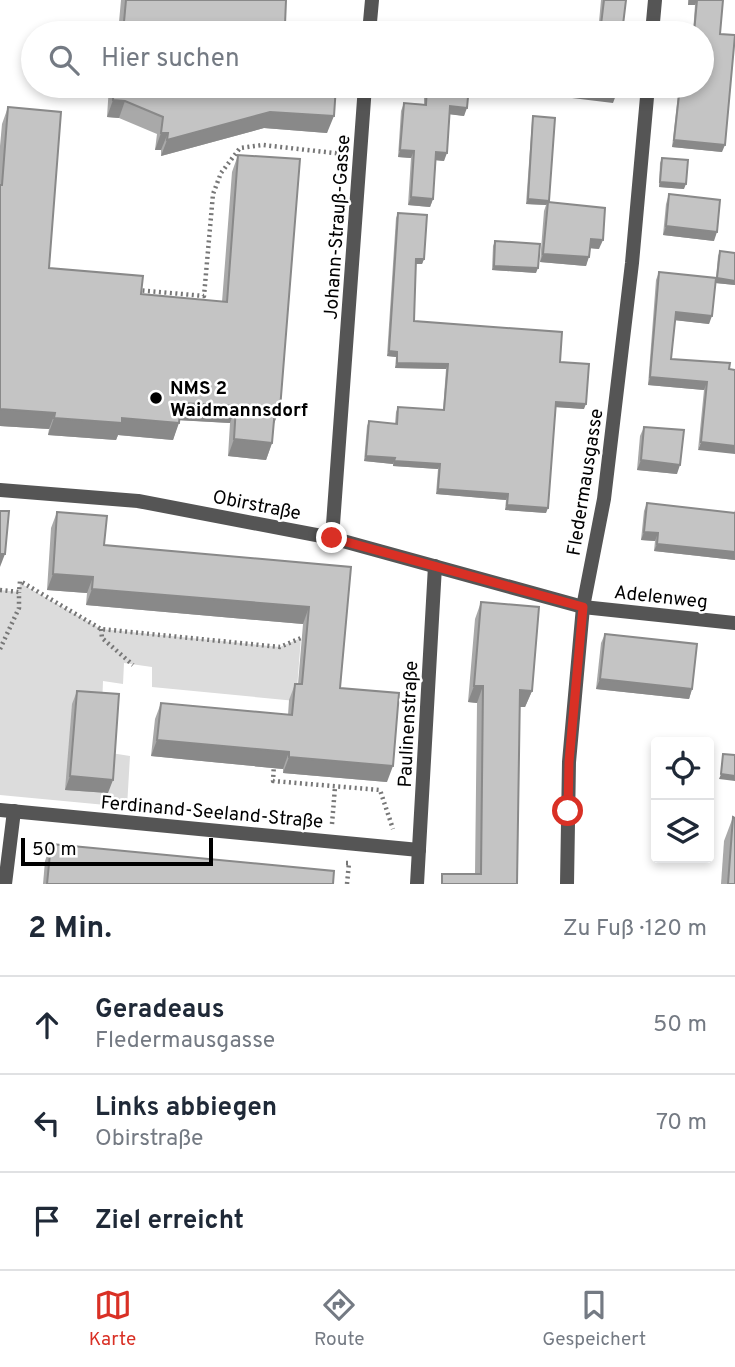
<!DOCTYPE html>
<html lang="de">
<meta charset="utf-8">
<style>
body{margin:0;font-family:Overpass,sans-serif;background:#f2f2f3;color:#1f2937}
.controls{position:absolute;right:21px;bottom:21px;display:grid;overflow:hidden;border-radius:7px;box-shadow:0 4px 10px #0003}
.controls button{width:63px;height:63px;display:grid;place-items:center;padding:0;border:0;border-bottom:2px solid #e0e1e3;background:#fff;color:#1f2937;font:35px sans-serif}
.scale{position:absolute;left:21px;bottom:18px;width:192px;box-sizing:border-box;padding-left:7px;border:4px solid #000;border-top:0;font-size:19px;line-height:24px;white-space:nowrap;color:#000;-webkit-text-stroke:5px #fff;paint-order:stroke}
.stop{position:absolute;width:21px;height:21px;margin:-16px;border:5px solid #d93025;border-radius:50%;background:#fff}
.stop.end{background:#d93025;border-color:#fff;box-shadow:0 2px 7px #0008}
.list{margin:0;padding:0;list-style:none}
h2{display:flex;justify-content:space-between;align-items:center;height:91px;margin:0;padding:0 28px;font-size:30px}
h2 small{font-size:23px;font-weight:400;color:#747a83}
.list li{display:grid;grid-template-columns:46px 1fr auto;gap:21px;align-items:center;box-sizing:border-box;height:98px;padding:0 28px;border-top:2px solid #e0e1e3}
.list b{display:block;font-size:26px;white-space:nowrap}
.list p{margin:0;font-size:23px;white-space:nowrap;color:#747a83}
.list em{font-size:23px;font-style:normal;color:#747a83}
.icon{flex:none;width:38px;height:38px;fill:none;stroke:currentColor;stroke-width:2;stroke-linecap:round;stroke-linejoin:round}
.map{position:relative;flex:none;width:735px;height:884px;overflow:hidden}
.search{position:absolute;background:#fff;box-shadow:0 4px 10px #0003;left:21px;right:21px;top:21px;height:77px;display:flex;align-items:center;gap:18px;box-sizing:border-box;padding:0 24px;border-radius:38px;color:#747a83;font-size:26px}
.sheet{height:385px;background:#fff}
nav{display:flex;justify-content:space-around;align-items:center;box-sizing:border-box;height:98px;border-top:2px solid #e0e1e3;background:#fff;font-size:19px;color:#747a83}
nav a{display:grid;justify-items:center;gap:4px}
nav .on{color:#d93025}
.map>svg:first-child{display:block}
.green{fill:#dcdcdc}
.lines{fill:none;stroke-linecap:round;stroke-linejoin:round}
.path{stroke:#777;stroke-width:4.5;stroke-dasharray:2 3.5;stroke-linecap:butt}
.street{stroke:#555;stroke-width:14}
.wall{fill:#a9a9a9}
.shaded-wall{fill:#898989}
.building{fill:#c4c4c4;stroke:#898989;stroke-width:2}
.route{stroke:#d93025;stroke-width:9}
.poi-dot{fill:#000;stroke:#fff;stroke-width:2.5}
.labels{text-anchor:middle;stroke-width:5;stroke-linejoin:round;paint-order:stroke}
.street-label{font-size:19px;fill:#000;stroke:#fff}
.poi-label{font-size:19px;font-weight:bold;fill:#000;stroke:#fff;text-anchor:start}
</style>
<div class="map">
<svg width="735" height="884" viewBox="0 0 735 884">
<rect width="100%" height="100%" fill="#fff"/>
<path class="green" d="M20 583 101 629 280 647 301 638 296 701 152 687V667L124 663 123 684 103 681 102 707 111 753 130 756 127 807 0 795V590L19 592Z"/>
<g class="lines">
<g class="path">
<path d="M137 290 204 296 213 194 221 173 240 148 263 145 343 154"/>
<path d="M0 590 19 592 20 581 101 629 280 647 301 638"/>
<path d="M101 629 102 638 133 665"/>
<path d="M0 649 19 608V592"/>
<path d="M274 764 273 781 380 790 393 829"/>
<path d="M332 824 335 787"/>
<path d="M346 863H349L347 884"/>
</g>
<g class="street">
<path d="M369 33 372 0"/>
<path d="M652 33 655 0"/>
<path d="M0 490 138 501 332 538 583 607 735 623"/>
<path d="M332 538 365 86"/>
<path d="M0 810 419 850"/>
<path d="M5 884 14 811"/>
<path d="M417 884 435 566"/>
<path d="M567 884 569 762 583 607 604 499 632 263 648 86"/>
</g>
</g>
<g class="wall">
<path d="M121 0H286L285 25 326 33H118Z"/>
<path d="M601 0H626L622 33H598Z"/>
<path d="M688 0H723L720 34 722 152 672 147 679 86H702V33H693L695 5H688Z"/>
<path d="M109 86H336L327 133 264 128 161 156V150H155L157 134 119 118 107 117Z"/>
<path d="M426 86H469L464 116 450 114 444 161 436 160 433 199 430 207 408 205 411 158 398 157 401 111 404 103 424 104V89Z"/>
<path d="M8 107 49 268 141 294 222 302 232 172 238 155 274 426 272 443 266 460 228 456 230 423 179 420 173 440 118 435 116 440 48 435 49 429 0 426V146L2 124Z"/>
<path d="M533 116 549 203 599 249 590 248 586 266 540 262 544 211 546 205 526 204 532 121Z"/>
<path d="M662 158 684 189 659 187 660 163Z"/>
<path d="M669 194 714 241 663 235 666 204Z"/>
<path d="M398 213 424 259 422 264H416L414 321 560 362 584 409 556 407 546 513 505 510 506 500 436 494 438 469 393 466V464L364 461 367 426 369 421 395 424 396 412 398 407 443 410 446 369 395 368 396 357 387 356 396 218Z"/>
<path d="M495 241 536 273 492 270 493 246Z"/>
<path d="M720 251 735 285 716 283 709 324 675 320 671 359 730 363 698 450 704 390 648 385 656 280 659 272 716 278 718 256Z"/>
<path d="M644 427 677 474 637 470 640 436Z"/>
<path d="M647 503 734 513 735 510V560L654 551 655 541 641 540 644 511Z"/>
<path d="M57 512 104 545 351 567 340 688 387 782 283 773V769L151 756 155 719 161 703 288 715 289 700 295 684H298L303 624 86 605 87 593 47 590 51 528Z"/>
<path d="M481 602 532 691 525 707H519L517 884 475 874 477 703 468 702 475 619Z"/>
<path d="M605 634 692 689 689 699 596 689 601 643Z"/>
<path d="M77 691 108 793 65 790 72 704Z"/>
<path d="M733 817 735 884H721L724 841Z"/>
<path d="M51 844 333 884H43L45 861Z"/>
</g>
<g class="shaded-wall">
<path d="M689 0H697L695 5H688Z"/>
<path d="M575 90 616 95 613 103 572 98Z"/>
<path d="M113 100 125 101 119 118 107 117Z"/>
<path d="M450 106 467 108 464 116 447 114Z"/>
<path d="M270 112 334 116 327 133 264 128 161 156 167 140Z"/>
<path d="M161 133H168L161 150H155Z"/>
<path d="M674 140 725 145 722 152 672 147Z"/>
<path d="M400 150 414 151 411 158 398 157Z"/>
<path d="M436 152 447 153 444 161 433 160Z"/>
<path d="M660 182 686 184 684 189 659 187Z"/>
<path d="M411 197 433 199 430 207 408 205Z"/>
<path d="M528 199 549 201 548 205V202L546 205 526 204Z"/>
<path d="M666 226 717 232 714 241 663 235Z"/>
<path d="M591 239 603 240 599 249 588 248Z"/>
<path d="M543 254 589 257 586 266 540 262Z"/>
<path d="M416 259H424L422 264H414Z"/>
<path d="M494 266 538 268 536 273 492 270Z"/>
<path d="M717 278 735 281V285L715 283Z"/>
<path d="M676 312 712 316 709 324 673 320Z"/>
<path d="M389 351 397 352 396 357 387 356Z"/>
<path d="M397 363 448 364 446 369 395 368Z"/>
<path d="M650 377 707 382 704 390 648 385Z"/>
<path d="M556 402 586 404 584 409 554 407Z"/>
<path d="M181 403 236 406 230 423 175 420Z"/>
<path d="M0 409 55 413 49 429 0 426Z"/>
<path d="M275 409H280L273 426Z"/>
<path d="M54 418H122L179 423 173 440 118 435 116 440 48 435Z"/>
<path d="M234 439 272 443 266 460 228 456Z"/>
<path d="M701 442 735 446V454L698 450Z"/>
<path d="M366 456 395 458 393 464 364 461Z"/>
<path d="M641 460 680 465 677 474 637 470Z"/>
<path d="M394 461 440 464 438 469 393 466Z"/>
<path d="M438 489 508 494 506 500 436 494Z"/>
<path d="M507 505 548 508 546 513 505 510Z"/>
<path d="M644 532 658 533 655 541 641 540Z"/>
<path d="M657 544 735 552V560L654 551Z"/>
<path d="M0 554H5L0 567Z"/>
<path d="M53 574 93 577 87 593 47 590Z"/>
<path d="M92 589 309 607 303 624 86 605Z"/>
<path d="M600 679 692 689 689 699 596 689Z"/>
<path d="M474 686H483L477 703 468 702Z"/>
<path d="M520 690 532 691 525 707H513Z"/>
<path d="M157 740 289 752 283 769 151 756Z"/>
<path d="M289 757 393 766 387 782 283 773Z"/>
<path d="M721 774 735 776V781L719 779Z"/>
<path d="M70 776 113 780 108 793 65 790Z"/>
</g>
<g class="building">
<path d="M126 0H286L285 25 326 28V33H123Z"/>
<path d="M604 0H626L622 33H600Z"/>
<path d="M697 0H723L720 34 735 35 725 145 674 140 680 86H702V33H694Z"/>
<path d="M114 86H336L334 116 270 112 167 140 168 133H161L163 117 125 101 113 100Z"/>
<path d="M427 86H469L467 108 450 106 447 153 436 152 433 199 411 197 414 151 400 150 404 103 426 105Z"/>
<path d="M576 86H617L616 95 575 90Z"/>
<path d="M8 107 61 112 49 268 143 276 141 294 227 302 238 155 300 159 280 409H275L272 443 234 439 236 406 181 403 179 423 122 418V423L54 418 55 413 0 409V185H2Z"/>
<path d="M533 116 555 118 549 201 528 199Z"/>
<path d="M662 158 688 160 686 184 660 182Z"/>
<path d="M669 194 720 200 717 232 666 226Z"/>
<path d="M548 202 605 208 603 240 591 239 589 257 543 254Z"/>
<path d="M398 213 427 215 424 259H416L414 321 562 332 560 362 589 364 586 404 556 402 548 508 507 505 508 494 438 489 440 464 394 461 395 458 366 456 369 421 397 424 398 407 444 410 448 364 397 363V352L389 351Z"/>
<path d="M495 241 540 244 538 268 494 266Z"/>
<path d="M720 251 735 253V281L717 278Z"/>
<path d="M659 272 716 278 712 316 676 312 671 359 730 363 729 369 735 370V446L701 442 707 382 650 377Z"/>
<path d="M644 427 684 430 680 465 641 460Z"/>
<path d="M647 503 735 513V552L657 544 658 533 644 532Z"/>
<path d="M0 511H9L5 554H0Z"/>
<path d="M57 512 107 516 104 545 351 567 340 688 399 693 393 766 289 757V752L157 740 161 703 292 715 295 684H302L309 607 92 589 93 577 53 574Z"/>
<path d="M481 602 539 607 532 691 520 690 517 884H442V874H481L483 686H474Z"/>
<path d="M605 634 697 644 692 689 600 679Z"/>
<path d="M77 691 119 694 113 780 70 776Z"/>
<path d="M723 754 735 755V776L721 774Z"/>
<path d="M733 817 735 818V884H728Z"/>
<path d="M51 844 334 871 333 884H47Z"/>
</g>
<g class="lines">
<path class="route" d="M332 538 583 607 569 762 568 811"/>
</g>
<circle class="poi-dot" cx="156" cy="398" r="7"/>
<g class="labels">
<g class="street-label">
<text transform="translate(336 227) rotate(-86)" y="7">Johann-Strauß-Gasse</text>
<text transform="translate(584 482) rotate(-81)" y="7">Fledermausgasse</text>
<text transform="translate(257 504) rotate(11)" y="7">Obirstraße</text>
<text transform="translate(661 596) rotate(6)" y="7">Adelenweg</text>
<text transform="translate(407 724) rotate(-87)" y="7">Paulinenstraße</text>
<text transform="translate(212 811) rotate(5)" y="7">Ferdinand-Seeland-Straße</text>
</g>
<g class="poi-label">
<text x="170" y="394">NMS 2<tspan x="170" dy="22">Waidmannsdorf</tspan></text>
</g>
</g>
</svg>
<div class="controls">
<button><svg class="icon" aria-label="locate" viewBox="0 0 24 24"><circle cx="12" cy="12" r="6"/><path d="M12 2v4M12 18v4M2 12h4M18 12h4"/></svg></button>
<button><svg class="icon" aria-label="layers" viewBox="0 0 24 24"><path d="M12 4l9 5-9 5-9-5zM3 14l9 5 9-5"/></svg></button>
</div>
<div class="scale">50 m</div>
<div class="stop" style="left:568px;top:811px"></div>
<div class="stop end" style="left:332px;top:538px"></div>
<div class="search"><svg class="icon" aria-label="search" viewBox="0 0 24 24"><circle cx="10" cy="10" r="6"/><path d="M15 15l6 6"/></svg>Hier suchen</div>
</div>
<section class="sheet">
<h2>2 Min.<small>Zu Fuß · 120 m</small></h2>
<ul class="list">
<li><svg class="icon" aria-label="ahead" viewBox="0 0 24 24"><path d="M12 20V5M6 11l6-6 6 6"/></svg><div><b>Geradeaus</b><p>Fledermausgasse</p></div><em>50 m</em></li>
<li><svg class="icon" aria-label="left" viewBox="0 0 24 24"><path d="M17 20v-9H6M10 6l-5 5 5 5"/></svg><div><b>Links abbiegen</b><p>Obirstraße</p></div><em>70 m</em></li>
<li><svg class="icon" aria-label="arrive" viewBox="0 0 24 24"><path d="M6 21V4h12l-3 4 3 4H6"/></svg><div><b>Ziel erreicht</b></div></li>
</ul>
</section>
<nav>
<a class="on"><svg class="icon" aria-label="map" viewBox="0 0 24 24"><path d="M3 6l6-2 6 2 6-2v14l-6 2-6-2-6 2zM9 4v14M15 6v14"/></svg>Karte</a>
<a><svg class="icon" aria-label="directions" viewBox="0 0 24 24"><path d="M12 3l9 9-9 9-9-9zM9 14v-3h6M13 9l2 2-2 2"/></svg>Route</a>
<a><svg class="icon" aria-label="saved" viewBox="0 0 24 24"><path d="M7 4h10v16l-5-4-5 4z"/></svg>Gespeichert</a>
</nav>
